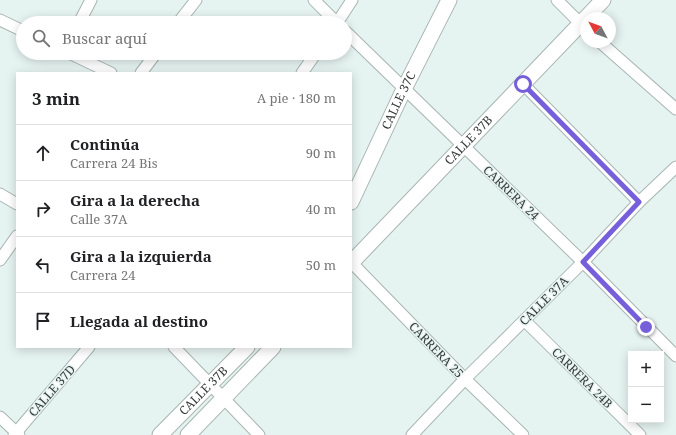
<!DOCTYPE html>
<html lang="es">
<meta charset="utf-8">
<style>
body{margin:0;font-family:"Noto Serif",serif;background:#f2f2f2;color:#202124}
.controls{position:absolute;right:12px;bottom:12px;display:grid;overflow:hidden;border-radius:0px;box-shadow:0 2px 10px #0003}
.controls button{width:36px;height:36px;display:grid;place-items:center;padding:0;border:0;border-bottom:1px solid #e0e0e0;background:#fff;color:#202124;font:20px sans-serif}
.compass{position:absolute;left:580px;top:12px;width:36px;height:36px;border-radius:50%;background:#fff;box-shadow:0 2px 10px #0003;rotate:311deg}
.stop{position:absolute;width:12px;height:12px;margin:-9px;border:3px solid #755fda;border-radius:50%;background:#fff}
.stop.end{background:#755fda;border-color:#fff;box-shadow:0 1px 4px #0008}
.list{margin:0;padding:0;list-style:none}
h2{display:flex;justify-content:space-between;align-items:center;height:52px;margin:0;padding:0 16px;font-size:17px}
h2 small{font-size:13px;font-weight:400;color:#757577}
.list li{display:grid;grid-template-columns:26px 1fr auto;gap:12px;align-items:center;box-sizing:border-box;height:56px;padding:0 16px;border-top:1px solid #e0e0e0}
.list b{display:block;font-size:15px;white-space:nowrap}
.list p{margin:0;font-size:13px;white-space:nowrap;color:#757577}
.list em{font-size:13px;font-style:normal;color:#757577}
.icon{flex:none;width:22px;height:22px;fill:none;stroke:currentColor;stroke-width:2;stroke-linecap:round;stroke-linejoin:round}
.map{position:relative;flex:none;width:676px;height:435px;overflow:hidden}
.search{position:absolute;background:#fff;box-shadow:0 2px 10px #0003;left:16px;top:16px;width:336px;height:44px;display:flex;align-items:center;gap:10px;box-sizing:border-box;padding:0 14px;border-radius:22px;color:#757577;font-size:15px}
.panel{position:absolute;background:#fff;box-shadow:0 2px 10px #0003;left:16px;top:72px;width:336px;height:276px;border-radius:0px}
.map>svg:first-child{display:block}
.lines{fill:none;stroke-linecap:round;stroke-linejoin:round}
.street-casing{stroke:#a8b5b2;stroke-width:13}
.secondary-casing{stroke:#a8b5b2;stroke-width:17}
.street{stroke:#fff;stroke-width:11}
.secondary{stroke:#fff;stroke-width:15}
.route{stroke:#755fda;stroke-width:5}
.labels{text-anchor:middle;stroke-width:3;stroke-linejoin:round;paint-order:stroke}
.street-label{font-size:12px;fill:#353a39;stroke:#e6f4f1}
</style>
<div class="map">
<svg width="676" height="435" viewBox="0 0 676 435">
<rect width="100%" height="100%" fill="#e6f4f1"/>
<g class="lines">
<defs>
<g id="street">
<path d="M314 0 337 23"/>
<path d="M557 0 586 29"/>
<path d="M0 20 23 31"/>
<path d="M79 23 91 0"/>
<path d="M178 23 196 0"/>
<path d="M337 23 352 0"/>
<path d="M345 31 583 262 676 356"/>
<path d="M600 42 676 109"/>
<path d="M69 53 111 73"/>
<path d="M141 73 156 53"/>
<path d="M302 73 316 53"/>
<path d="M523 84 639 202"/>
<path d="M0 194 17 204"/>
<path d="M0 260 17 236"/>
<path d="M351 262 465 379 523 435"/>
<path d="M525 321 640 435"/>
<path d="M174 347 259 435"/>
<path d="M0 417 19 435"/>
<path d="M14 435 89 347"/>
<path d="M412 435 465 379 583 262 639 202 676 167"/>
</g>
<g id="secondary">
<path d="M586 18 603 0"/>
<path id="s1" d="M351 202 404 89 449 0"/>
<path id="s2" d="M351 263 586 18"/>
<path id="s3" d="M160 435 247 347"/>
<path d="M188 435 273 347"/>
</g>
</defs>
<use href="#street" class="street-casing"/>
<use href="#secondary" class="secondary-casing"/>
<use href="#street" class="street"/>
<use href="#secondary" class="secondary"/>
</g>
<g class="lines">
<path class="route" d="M523 84 639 202 583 262 646 327"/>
</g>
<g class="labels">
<g class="street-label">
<text dy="4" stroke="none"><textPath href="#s1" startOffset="112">CALLE 37C</textPath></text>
<text dy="4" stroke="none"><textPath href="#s2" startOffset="170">CALLE 37B</textPath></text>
<text transform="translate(511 193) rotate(44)" y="4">CARRERA 24</text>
<text transform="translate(544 301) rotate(-45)" y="4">CALLE 37A</text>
<text transform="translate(436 350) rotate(46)" y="4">CARRERA 25</text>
<text transform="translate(582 378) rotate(45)" y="4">CARRERA 24B</text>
<text transform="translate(52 391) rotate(-49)" y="4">CALLE 37D</text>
<text dy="4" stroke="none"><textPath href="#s3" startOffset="62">CALLE 37B</textPath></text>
</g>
</g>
</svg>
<div class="controls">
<button>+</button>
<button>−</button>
</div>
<svg class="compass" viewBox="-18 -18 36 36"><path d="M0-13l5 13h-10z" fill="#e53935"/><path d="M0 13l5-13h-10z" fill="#757577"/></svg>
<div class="stop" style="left:523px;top:84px"></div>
<div class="stop end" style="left:646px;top:327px"></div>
<div class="search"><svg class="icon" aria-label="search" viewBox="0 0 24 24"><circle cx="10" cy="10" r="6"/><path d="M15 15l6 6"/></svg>Buscar aquí</div>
<section class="panel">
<h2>3 min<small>A pie · 180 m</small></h2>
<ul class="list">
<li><svg class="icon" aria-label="ahead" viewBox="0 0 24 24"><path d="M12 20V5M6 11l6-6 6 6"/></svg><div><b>Continúa</b><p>Carrera 24 Bis</p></div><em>90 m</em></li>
<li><svg class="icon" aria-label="right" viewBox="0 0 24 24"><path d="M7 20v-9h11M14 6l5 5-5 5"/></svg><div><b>Gira a la derecha</b><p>Calle 37A</p></div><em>40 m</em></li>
<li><svg class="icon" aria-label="left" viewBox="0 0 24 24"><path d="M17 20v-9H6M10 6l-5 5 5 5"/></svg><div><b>Gira a la izquierda</b><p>Carrera 24</p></div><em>50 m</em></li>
<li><svg class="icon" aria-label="arrive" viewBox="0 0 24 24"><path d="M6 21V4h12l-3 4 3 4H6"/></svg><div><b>Llegada al destino</b></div></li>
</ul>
</section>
</div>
